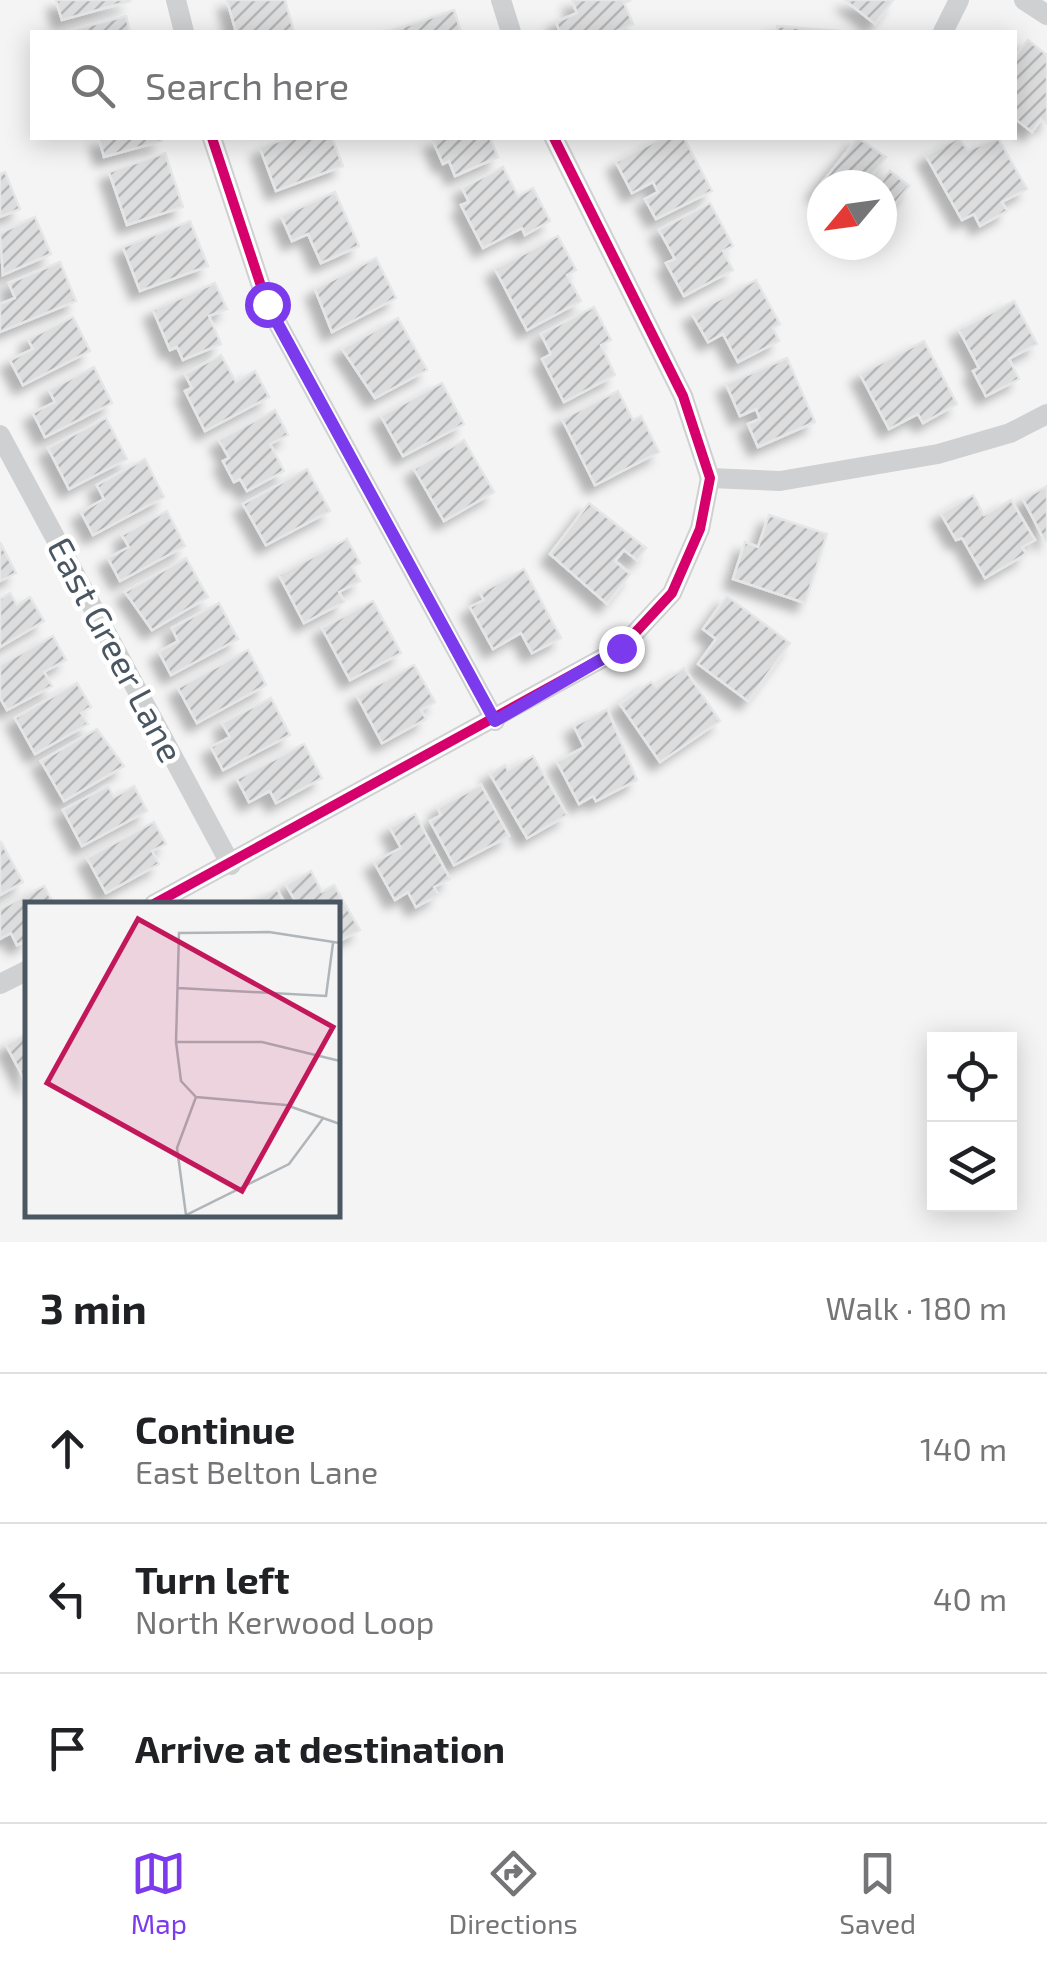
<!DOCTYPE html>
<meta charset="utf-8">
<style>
body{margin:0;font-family:"Exo 2",sans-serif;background:#f2f2f2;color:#202124}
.controls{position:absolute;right:30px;bottom:30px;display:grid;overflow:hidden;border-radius:0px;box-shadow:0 5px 25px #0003}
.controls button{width:90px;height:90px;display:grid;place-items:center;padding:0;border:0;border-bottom:2px solid #e0e0e0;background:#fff;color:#202124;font:50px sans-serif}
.compass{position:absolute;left:807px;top:170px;width:90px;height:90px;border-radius:50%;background:#fff;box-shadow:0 5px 25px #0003;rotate:241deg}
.stop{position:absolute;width:30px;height:30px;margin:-22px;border:8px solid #7c3aed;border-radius:50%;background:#fff}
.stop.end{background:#7c3aed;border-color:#fff;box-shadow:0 2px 10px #0008}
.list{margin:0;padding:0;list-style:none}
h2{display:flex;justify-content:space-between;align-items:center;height:130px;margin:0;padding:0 40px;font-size:42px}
h2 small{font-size:32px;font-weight:400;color:#757577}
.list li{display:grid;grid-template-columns:65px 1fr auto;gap:30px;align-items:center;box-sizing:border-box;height:150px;padding:0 40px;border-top:2px solid #e0e0e0}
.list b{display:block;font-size:38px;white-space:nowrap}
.list p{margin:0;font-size:32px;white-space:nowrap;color:#757577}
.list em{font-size:32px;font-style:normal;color:#757577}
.icon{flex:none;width:55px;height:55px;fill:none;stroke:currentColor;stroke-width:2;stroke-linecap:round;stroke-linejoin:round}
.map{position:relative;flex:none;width:1047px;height:1242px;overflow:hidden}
.search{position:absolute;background:#fff;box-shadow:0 5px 25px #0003;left:30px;right:30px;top:30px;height:110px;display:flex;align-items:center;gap:25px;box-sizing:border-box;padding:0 35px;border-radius:0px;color:#757577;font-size:38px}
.sheet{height:580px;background:#fff}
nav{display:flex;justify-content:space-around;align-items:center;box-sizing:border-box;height:140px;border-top:2px solid #e0e0e0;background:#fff;font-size:28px;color:#757577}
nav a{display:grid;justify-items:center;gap:5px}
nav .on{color:#7c3aed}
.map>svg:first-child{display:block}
.building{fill:url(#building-hatch);stroke:#e5e6e7;stroke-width:2.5;filter:url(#shadow)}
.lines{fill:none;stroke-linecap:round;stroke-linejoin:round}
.minor{stroke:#ced0d2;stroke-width:20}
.cycleway-casing{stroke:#fff;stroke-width:16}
.cycleway{stroke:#d6006c;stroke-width:10}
.route{stroke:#7c3aed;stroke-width:12}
.labels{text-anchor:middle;stroke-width:9;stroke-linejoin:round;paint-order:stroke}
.street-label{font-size:35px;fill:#4a5661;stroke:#fff}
.inset-road{fill:none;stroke:#b0b5b9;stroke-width:2.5}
.view{fill:#c2185b;fill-opacity:0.15;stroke:#c2185b;stroke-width:5}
.inset-edge{fill:none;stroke:#4a5661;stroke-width:5}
</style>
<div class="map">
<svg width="1047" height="1242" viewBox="0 0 1047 1242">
<defs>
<pattern id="building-hatch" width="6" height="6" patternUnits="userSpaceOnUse" patternTransform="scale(2.5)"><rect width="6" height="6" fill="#ddddde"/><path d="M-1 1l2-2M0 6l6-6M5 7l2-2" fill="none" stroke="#b5b6b7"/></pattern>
<filter id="shadow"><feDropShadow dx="-9" dy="9" stdDeviation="5" flood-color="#0004"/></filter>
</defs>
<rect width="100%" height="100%" fill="#f4f4f4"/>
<g class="building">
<path d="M56 0H130V1L62 20Z"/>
<path d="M227 0H285L294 32H236Z"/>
<path d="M572 0H631L624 3 633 24 614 32H560L556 22 577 13Z"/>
<path d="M845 0H893L875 24Z"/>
<path d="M454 10 461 32H394L393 30Z"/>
<path d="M126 16 130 32H73L72 30Z"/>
<path d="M777 26 839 31V32H776Z"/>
<path d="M1028 40 1047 55V124L1041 119 1032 132 1014 118V58Z"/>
<path d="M99 138H161L162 141 104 157Z"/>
<path d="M287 138H332L343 166 276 191 260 148Z"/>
<path d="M440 138H490L498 157 455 176 449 161 443 164 433 141Z"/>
<path d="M662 138H684L712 191 656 219 645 199 658 192 653 182 632 193 616 162Z"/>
<path d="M858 138 886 157 872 175 881 182 890 171 909 186 882 220V185H822V195L816 190Z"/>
<path d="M958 138 968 150 998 138 1027 189 1002 202 1007 211 980 226 974 214 962 220 926 156Z"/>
<path d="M165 153 183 207 127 225 109 172Z"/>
<path d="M503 167 518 196 533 188 550 221 525 235 522 228 483 248 461 205 469 202 462 188Z"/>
<path d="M5 172 20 209 0 217V174Z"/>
<path d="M335 192 359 246 321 263 308 234 292 241 281 216Z"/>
<path d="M710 203 733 246 723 251 733 270 684 296 666 263 675 259 659 230Z"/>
<path d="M35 217 51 254 3 275 0 233Z"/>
<path d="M190 221 208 266 140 291 123 247Z"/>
<path d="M558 236 576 270 567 275 581 301 527 330 495 269Z"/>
<path d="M376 258 396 298 332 332 315 289Z"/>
<path d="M60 262 76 301 0 332V304L15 298 9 283Z"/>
<path d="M756 280 780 324 773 328 779 341 738 362 723 334 708 342 692 314Z"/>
<path d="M215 283 227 309 209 316 221 344 183 360 177 347 170 350 153 310Z"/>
<path d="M1014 301 1037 344 1009 359 1019 379 986 396 973 371 979 368 959 330Z"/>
<path d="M594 307 611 340 601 345 615 375 564 402 542 359 551 354 541 334Z"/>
<path d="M73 317 90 351 23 385 10 360 33 349 28 339Z"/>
<path d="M398 318 427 370 375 398 342 349Z"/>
<path d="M924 341 957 404 923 423 918 414 889 429 860 374Z"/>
<path d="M221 355 236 382 255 371 269 397 205 431 185 391 192 388 185 374Z"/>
<path d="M787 358 815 422 758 447 748 424 760 419 756 409 740 416 726 384Z"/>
<path d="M94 367 112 403 45 437 33 413 55 402 49 390Z"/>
<path d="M442 383 464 424 403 456 381 416Z"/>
<path d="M618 391 633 420 641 416 659 452 595 485 562 419Z"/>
<path d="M275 410 288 435 270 444 284 471 247 491 240 479 234 482 223 461 229 458 219 440Z"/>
<path d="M106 418 127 459 69 489 48 448Z"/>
<path d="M464 440 494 492 444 521 414 469Z"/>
<path d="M145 459 164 497 93 535 81 512 104 499 97 485Z"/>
<path d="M307 469 330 511 266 545 243 504Z"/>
<path d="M1047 486V540L1045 541 1023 499Z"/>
<path d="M973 495 984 515 1011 500 1035 540 1022 547 1026 554 985 578 962 538 956 540 941 514Z"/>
<path d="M589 503 646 548 637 560 624 550 615 561 630 574 607 604 550 554Z"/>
<path d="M167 511 185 546 120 581 108 558 129 547 122 535Z"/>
<path d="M769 515 827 534 805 603 733 579 745 542 758 547Z"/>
<path d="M347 539 360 563 352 567 360 581 339 592 344 602 304 623 279 575Z"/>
<path d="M0 542 16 573 0 581Z"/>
<path d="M186 558 208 597 152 630 125 592Z"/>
<path d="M524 569 561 638 532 653 521 633 493 649 470 607 484 600 480 593Z"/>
<path d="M10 593 17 605 30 597 44 621 0 647V599Z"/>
<path d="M727 596 790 643 748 701 698 664 716 639 703 629Z"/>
<path d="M373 601 401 653 350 680 322 628Z"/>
<path d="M219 603 238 639 171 675 159 652 178 641 172 628Z"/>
<path d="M53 636 66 660 44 672 52 686 7 710 0 698V665Z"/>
<path d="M248 650 266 685 197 723 178 688Z"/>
<path d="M414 665 435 702 421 710 426 719 382 743 357 696Z"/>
<path d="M684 668 720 721 660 762 620 704 651 682 656 687Z"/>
<path d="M77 683 91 707 81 713 88 724 35 754 15 718Z"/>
<path d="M271 698 290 735 223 770 211 747 230 737 222 723Z"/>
<path d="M607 709 637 780 596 801 593 796 579 804 557 762 584 747 574 726Z"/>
<path d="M97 729 124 766 64 801 41 761Z"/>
<path d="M304 744 322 778 276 803 270 791 249 802 237 779Z"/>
<path d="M533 756 567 815 527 838 490 774 505 765 508 770Z"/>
<path d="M481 785 509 836 454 865 430 821 441 815 438 808Z"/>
<path d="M108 786 114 797 134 786 147 811 82 846 63 810Z"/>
<path d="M415 814 450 879 434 887 438 895 416 907 408 892 395 900 374 862 401 848 390 828Z"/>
<path d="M154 822 166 844 152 851 159 864 106 893 87 858Z"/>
<path d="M1 842 23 882 0 895V842Z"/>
<path d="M311 871 322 892 334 885 360 930 338 942V904H297L286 885Z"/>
<path d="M44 886 54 904H28V940L17 945 11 933 0 939V909Z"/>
<path d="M277 889 285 904 248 903Z"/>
<path d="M28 1033V1086L6 1045Z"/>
</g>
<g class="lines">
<g class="minor">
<path d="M176 0 184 32"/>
<path d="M501 0 511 32"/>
<path d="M1024 0 1047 15"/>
<path d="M943 32 959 0"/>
<path d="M212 138 267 304 495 721"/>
<path d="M0 435 231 865"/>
<path d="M710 478 780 481 938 454 1010 433 1047 414"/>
<path d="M154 904 621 648 672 593 700 529 710 478 683 396 554 138"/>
<path d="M0 984 28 970"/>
</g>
<defs>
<g id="cycleway">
<path d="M212 138 267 304 495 721"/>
<path d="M154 904 621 648 672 593 700 529 710 478 683 396 554 138"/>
</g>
</defs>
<use href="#cycleway" class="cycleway-casing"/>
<use href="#cycleway" class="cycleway"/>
</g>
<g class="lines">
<path class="route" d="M267 304 495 721 621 648"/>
</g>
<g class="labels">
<g class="street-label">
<text transform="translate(115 650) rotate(62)" y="12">East Greer Lane</text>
</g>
</g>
<g transform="translate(25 902)">
<rect width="315" height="315" fill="#f4f4f4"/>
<path class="inset-road" d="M315 41 244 30 154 31 151 140 156 179 171 195 261 203 315 222M153 86 301 94 308 41M151 140H237L315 159M171 195 152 246 161 313 264 262 299 215"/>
<path class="view" d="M113 17 308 125 217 289 22 181Z"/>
<rect width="315" height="315" class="inset-edge"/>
</g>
</svg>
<div class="controls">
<button><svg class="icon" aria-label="locate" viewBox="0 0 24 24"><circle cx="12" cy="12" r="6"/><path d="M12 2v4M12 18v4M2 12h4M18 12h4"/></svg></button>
<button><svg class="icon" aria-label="layers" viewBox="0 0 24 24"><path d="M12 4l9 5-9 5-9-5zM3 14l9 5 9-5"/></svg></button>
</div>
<svg class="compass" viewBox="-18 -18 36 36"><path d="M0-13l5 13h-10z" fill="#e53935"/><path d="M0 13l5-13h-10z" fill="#757577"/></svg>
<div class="stop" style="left:267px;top:304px"></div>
<div class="stop end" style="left:621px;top:648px"></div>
<div class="search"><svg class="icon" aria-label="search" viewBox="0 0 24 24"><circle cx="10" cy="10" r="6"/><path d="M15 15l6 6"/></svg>Search here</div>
</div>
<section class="sheet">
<h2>3 min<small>Walk · 180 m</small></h2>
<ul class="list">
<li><svg class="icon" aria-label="ahead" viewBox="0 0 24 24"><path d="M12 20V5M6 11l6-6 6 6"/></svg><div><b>Continue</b><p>East Belton Lane</p></div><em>140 m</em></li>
<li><svg class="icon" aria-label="left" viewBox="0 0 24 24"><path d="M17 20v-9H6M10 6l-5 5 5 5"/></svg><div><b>Turn left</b><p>North Kerwood Loop</p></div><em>40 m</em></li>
<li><svg class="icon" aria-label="arrive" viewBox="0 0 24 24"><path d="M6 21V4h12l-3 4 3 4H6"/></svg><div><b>Arrive at destination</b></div></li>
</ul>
</section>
<nav>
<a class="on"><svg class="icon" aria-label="map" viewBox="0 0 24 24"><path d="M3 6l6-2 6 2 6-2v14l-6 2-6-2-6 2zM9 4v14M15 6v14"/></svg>Map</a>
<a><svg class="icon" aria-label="directions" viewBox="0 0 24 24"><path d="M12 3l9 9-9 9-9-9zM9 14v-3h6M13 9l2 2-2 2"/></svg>Directions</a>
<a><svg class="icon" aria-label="saved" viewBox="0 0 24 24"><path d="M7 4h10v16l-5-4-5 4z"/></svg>Saved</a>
</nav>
